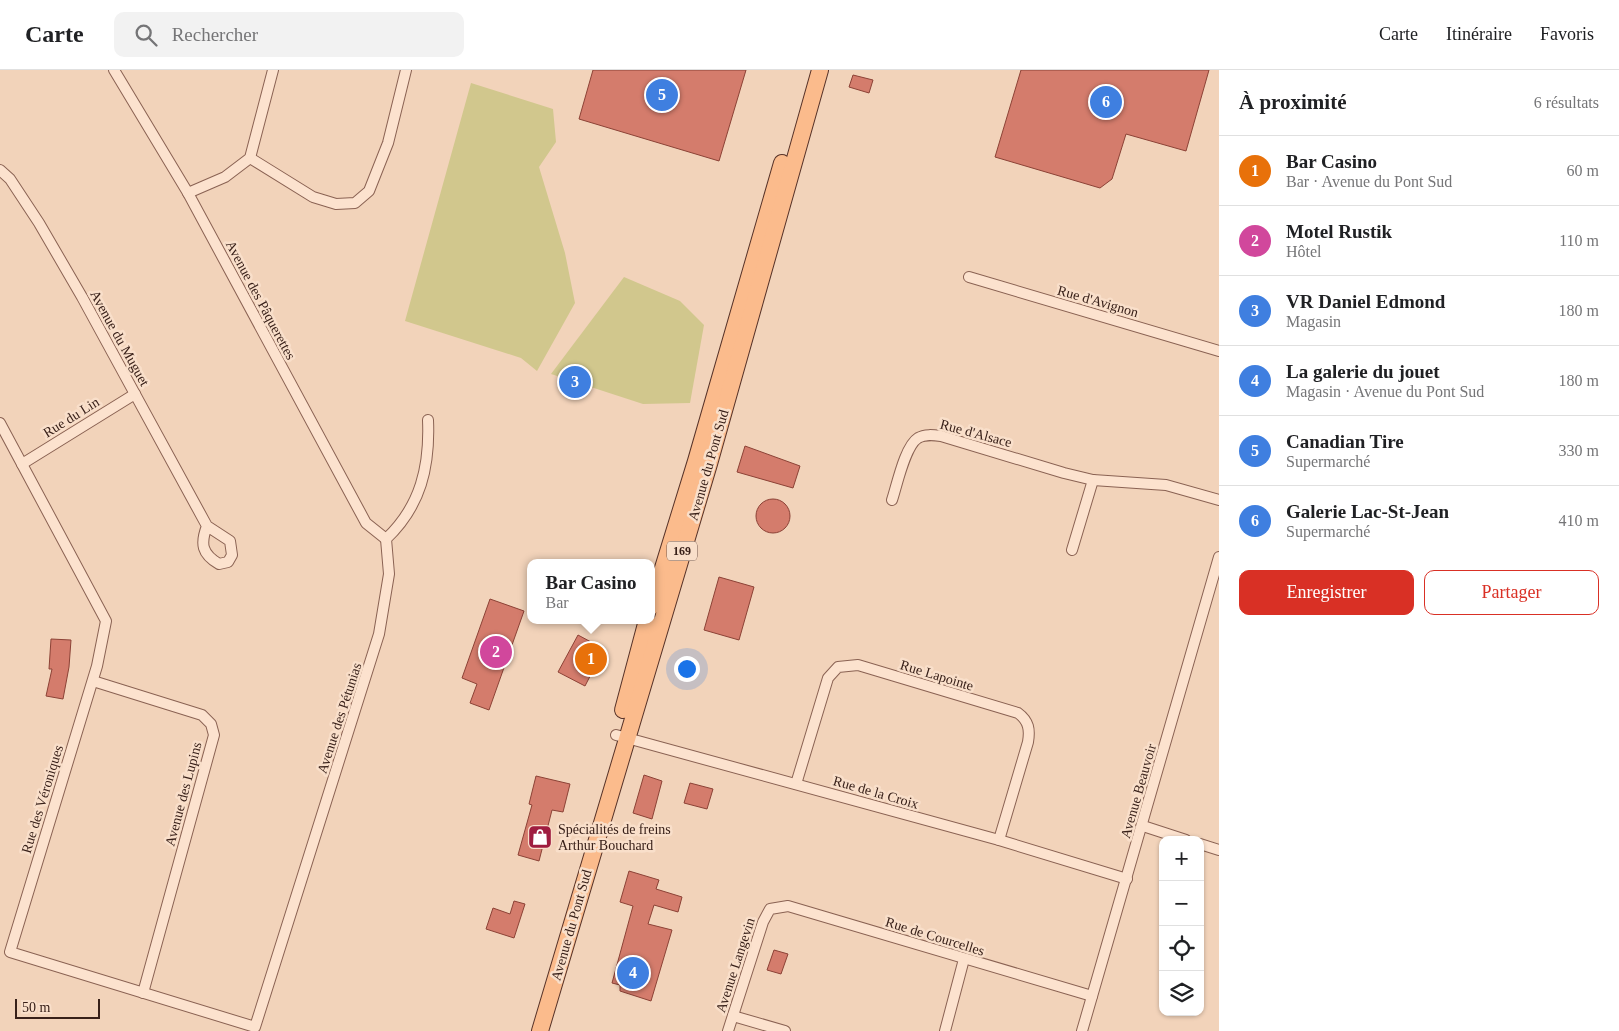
<!DOCTYPE html>
<html lang="fr">
<meta charset="utf-8">
<style>
body{margin:0;font-family:"Times New Roman",serif;background:#f2f2f2;color:#202124}
.controls{position:absolute;right:15px;bottom:15px;display:grid;overflow:hidden;border-radius:10px;box-shadow:0 1px 4px #0004}
.controls button{width:45px;height:45px;display:grid;place-items:center;padding:0;border:0;border-bottom:1px solid #e0e0e0;background:#fff;color:#202124;font:25px sans-serif}
.scale{position:absolute;left:15px;bottom:12px;width:85px;box-sizing:border-box;padding-left:5px;border:2px solid #382019;border-top:0;font-size:14px;line-height:18px;white-space:nowrap;color:#382019;-webkit-text-stroke:4px #f9dfca;paint-order:stroke}
.you{position:absolute;left:686px;top:598px;width:18px;height:18px;margin:-12px;border:4px solid #fff;border-radius:50%;background:#1a73e8;box-shadow:0 0 0 8px #1a73e833}
.badge{display:grid;place-items:center;width:32px;height:32px;border-radius:50%;background:#d93025;color:#fff;font-size:16px;font-weight:700}
.pin{position:absolute;translate:-50% -50%;border:2px solid #fff;box-shadow:0 1px 5px #0006}
.popup{position:absolute;left:527px;top:489px;width:128px;height:65px;box-sizing:border-box;display:grid;place-content:center;border-radius:10px;background:#fff;filter:drop-shadow(0 1px 4px #0005);font-size:16px;white-space:nowrap;color:#757577}
.popup b{font-size:19px;color:#202124}
.popup::after{content:'';position:absolute;left:50%;top:100%;margin-left:-10px;border:10px solid transparent;border-top-color:#fff}
.list{margin:0;padding:0;list-style:none}
h2{display:flex;justify-content:space-between;align-items:center;height:65px;margin:0;padding:0 20px;font-size:21px}
h2 small{font-size:16px;font-weight:400;color:#757577}
.list li{display:grid;grid-template-columns:32px 1fr auto;gap:15px;align-items:center;box-sizing:border-box;height:70px;padding:0 20px;border-top:1px solid #e0e0e0}
.list b{display:block;font-size:19px;white-space:nowrap}
.list p{margin:0;font-size:16px;white-space:nowrap;color:#757577}
.list em{font-size:16px;font-style:normal;color:#757577}
.actions{display:flex;gap:10px;padding:15px 20px}
.actions a{flex:1;padding:11px 0;border:1px solid #d93025;border-radius:10px;text-align:center;font-size:18px;color:#d93025}
.actions .main{background:#d93025;color:#fff}
.icon{flex:none;width:28px;height:28px;fill:none;stroke:currentColor;stroke-width:2;stroke-linecap:round;stroke-linejoin:round}
.map{position:relative;flex:none;width:1219px;height:961px;overflow:hidden}
header{display:flex;align-items:center;gap:30px;box-sizing:border-box;height:70px;padding:0 25px;background:#fff;border-bottom:1px solid #e0e0e0}
header strong{font-size:24px}
nav{display:flex;gap:28px;margin-inline-start:auto;font-size:18px}
.search{width:350px;height:45px;background:#f2f2f2;display:flex;align-items:center;gap:12px;box-sizing:border-box;padding:0 18px;border-radius:10px;color:#757577;font-size:19px}
main{display:flex}
aside{flex:1;background:#fff}
.map>svg:first-child{display:block}
.green{fill:#d1c78d}
.building{fill:#d47c6c;stroke:#8c4236}
.lines{fill:none;stroke-linecap:round;stroke-linejoin:round}
.minor-casing{stroke:#8a6253;stroke-width:12}
.primary-casing{stroke:#573228;stroke-width:18}
.minor{stroke:#fce2ce;stroke-width:10}
.primary{stroke:#fbbb8c;stroke-width:16}
.labels{text-anchor:middle;stroke-width:5;stroke-linejoin:round;paint-order:stroke}
.shield{fill:#f9dfca;stroke:#72594e;stroke-width:1}
.shield-label{font-size:12px;font-weight:bold;fill:#382019}
.street-label{font-size:14px;fill:#382019;stroke:#f9dfca}
.poi-label{font-size:14px;fill:#382019;stroke:#f9dfca;text-anchor:start}
</style>
<header>
<strong>Carte</strong>
<div class="search"><svg class="icon" aria-label="search" viewBox="0 0 24 24"><circle cx="10" cy="10" r="6"/><path d="M15 15l6 6"/></svg>Rechercher</div>
<nav><a>Carte</a><a>Itinéraire</a><a>Favoris</a></nav>
</header>
<main>
<div class="map">
<svg width="1219" height="961" viewBox="0 0 1219 961">
<rect width="100%" height="100%" fill="#f2d3ba"/>
<g class="green">
<path d="M471 13 553 39 556 72 539 97 565 183 575 233 537 301 521 288 405 251Z"/>
<path d="M624 207 680 231 704 255 690 333 643 334 551 304Z"/>
</g>
<g class="building">
<path d="M593 0H746L719 91 579 49Z"/>
<path d="M1021 0H1209L1186 81 1126 64 1112 109 1100 118 995 87Z"/>
<path d="M853 5 873 10 869 23 849 17Z"/>
<path d="M745 376 800 396 793 418 737 402Z"/>
<circle cx="773" cy="446" r="17"/>
<path d="M719 507 754 517 739 570 704 560Z"/>
<path d="M490 529 524 541 489 640 470 633 477 614 462 608Z"/>
<path d="M578 565 604 579 585 616 558 602Z"/>
<path d="M51 569 71 570 69 597 63 629 46 626 52 599H49Z"/>
<path d="M644 705 662 711 652 749 633 743Z"/>
<path d="M536 706 570 714 563 742 552 740 539 791 518 785 532 735 529 734Z"/>
<path d="M690 713 713 719 707 739 684 733Z"/>
<path d="M629 801 659 810 656 819 682 827 678 842 654 835 648 854 672 860 651 931 620 921V915L612 913 633 836 620 832Z"/>
<path d="M514 831 525 834 514 868 486 859 493 838 510 844Z"/>
<path d="M774 880 788 884 781 904 767 900Z"/>
</g>
<g class="lines">
<defs>
<g id="minor">
<path d="M114 0 188 123 366 453 386 469"/>
<path d="M250 88 313 127 336 134 355 133 369 121 388 73 406 0"/>
<path d="M0 100 10 109 39 153 82 227 207 456 230 471 232 485 228 492 219 494C202 484 200 474 207 456"/>
<path d="M188 123 225 107 250 88 273 0"/>
<path d="M969 207 1219 281"/>
<path d="M0 353 106 551 97 596 10 882 255 957 379 564 389 504 386 469C421 436 430 396 428 350"/>
<path d="M22 394 135 324"/>
<path d="M892 430C897 415 905 376 918 368 925 364 933 365 941 366L1064 403 1093 410 1166 415 1219 430"/>
<path d="M1072 480 1093 410"/>
<path d="M93 611 202 645 211 654 214 665 143 923"/>
<path d="M616 665 999 770 1127 809"/>
<path d="M796 714 828 608 838 597 858 595 1018 643C1029 651 1030 660 1028 672L999 770"/>
<path d="M1143 756 1186 770"/>
<path d="M1200 774 1219 780"/>
<path d="M733 946 785 961"/>
<path d="M728 961 763 852 770 839 788 836 1092 926"/>
<path d="M945 961 964 889"/>
<path d="M1082 961 1219 487"/>
</g>
<g id="primary">
<path d="M651 537 696 391 782 93"/>
<path d="M623 640 647 550"/>
<path d="M540 961 709 394 820 0"/>
</g>
</defs>
<use href="#minor" class="minor-casing"/>
<use href="#primary" class="primary-casing"/>
<use href="#minor" class="minor"/>
<use href="#primary" class="primary"/>
</g>
<defs>
<symbol id="shop-square" viewBox="-11 -11 22 22"><rect x="-9" y="-9" width="18" height="18" rx="4" fill="#9f1d40" stroke="#f9dfca"/><path d="M-5-2.5h2.3a2.7 3.5 0 0 1 5.4 0H5L5.5 6h-11ZM-1.5-2.5h3a1.5 2.3 0 0 0-3 0Z" fill="#fff"/></symbol>
</defs>
<g fill-rule="evenodd">
<use href="#shop-square" x="526" y="753" width="28" height="28"/>
</g>
<g class="labels">
<rect class="shield" x="667" y="471.5" width="30" height="19" rx="4"/>
<g class="shield-label">
<text x="682" y="485">169</text>
</g>
<g class="street-label">
<text transform="translate(261 230) rotate(62)" y="5">Avenue des Pâquerettes</text>
<text transform="translate(1098 231) rotate(16)" y="5">Rue d'Avignon</text>
<text transform="translate(120 268) rotate(61)" y="5">Avenue du Muguet</text>
<text transform="translate(71 347) rotate(-32)" y="5">Rue du Lin</text>
<text transform="translate(976 363) rotate(15)" y="5">Rue d'Alsace</text>
<text transform="translate(708 395) rotate(-74)" y="5">Avenue du Pont Sud</text>
<text transform="translate(937 605) rotate(17)" y="5">Rue Lapointe</text>
<text transform="translate(339 648) rotate(-72)" y="5">Avenue des Pétunias</text>
<text transform="translate(1138 721) rotate(-74)" y="5">Avenue Beauvoir</text>
<text transform="translate(876 722) rotate(16)" y="5">Rue de la Croix</text>
<text transform="translate(183 724) rotate(-75)" y="5">Avenue des Lupins</text>
<text transform="translate(42 729) rotate(-73)" y="5">Rue des Véroniques</text>
<text transform="translate(571 855) rotate(-74)" y="5">Avenue du Pont Sud</text>
<text transform="translate(935 866) rotate(17)" y="5">Rue de Courcelles</text>
<text transform="translate(735 895) rotate(-72)" y="5">Avenue Langevin</text>
</g>
<g class="poi-label">
<text x="558" y="764">Spécialités de freins<tspan x="558" dy="16">Arthur Bouchard</tspan></text>
</g>
</g>
</svg>
<div class="controls">
<button>+</button>
<button>−</button>
<button><svg class="icon" aria-label="locate" viewBox="0 0 24 24"><circle cx="12" cy="12" r="6"/><path d="M12 2v4M12 18v4M2 12h4M18 12h4"/></svg></button>
<button><svg class="icon" aria-label="layers" viewBox="0 0 24 24"><path d="M12 4l9 5-9 5-9-5zM3 14l9 5 9-5"/></svg></button>
</div>
<div class="scale">50 m</div>
<div class="you"></div>
<div class="pin badge" style="left:591px;top:589px;background:#e8710a">1</div>
<div class="popup"><b>Bar Casino</b>Bar</div>
<div class="pin badge" style="left:496px;top:582px;background:#d1479c">2</div>
<div class="pin badge" style="left:575px;top:312px;background:#3f7fe0">3</div>
<div class="pin badge" style="left:633px;top:903px;background:#3f7fe0">4</div>
<div class="pin badge" style="left:662px;top:25px;background:#3f7fe0">5</div>
<div class="pin badge" style="left:1106px;top:32px;background:#3f7fe0">6</div>
</div>
<aside>
<h2>À proximité<small>6 résultats</small></h2>
<ul class="list">
<li><span class="badge" style="background:#e8710a">1</span><div><b>Bar Casino</b><p>Bar · Avenue du Pont Sud</p></div><em>60 m</em></li>
<li><span class="badge" style="background:#d1479c">2</span><div><b>Motel Rustik</b><p>Hôtel</p></div><em>110 m</em></li>
<li><span class="badge" style="background:#3f7fe0">3</span><div><b>VR Daniel Edmond</b><p>Magasin</p></div><em>180 m</em></li>
<li><span class="badge" style="background:#3f7fe0">4</span><div><b>La galerie du jouet</b><p>Magasin · Avenue du Pont Sud</p></div><em>180 m</em></li>
<li><span class="badge" style="background:#3f7fe0">5</span><div><b>Canadian Tire</b><p>Supermarché</p></div><em>330 m</em></li>
<li><span class="badge" style="background:#3f7fe0">6</span><div><b>Galerie Lac-St-Jean</b><p>Supermarché</p></div><em>410 m</em></li>
</ul>
<div class="actions"><a class="main">Enregistrer</a><a>Partager</a></div>
</aside>
</main>
